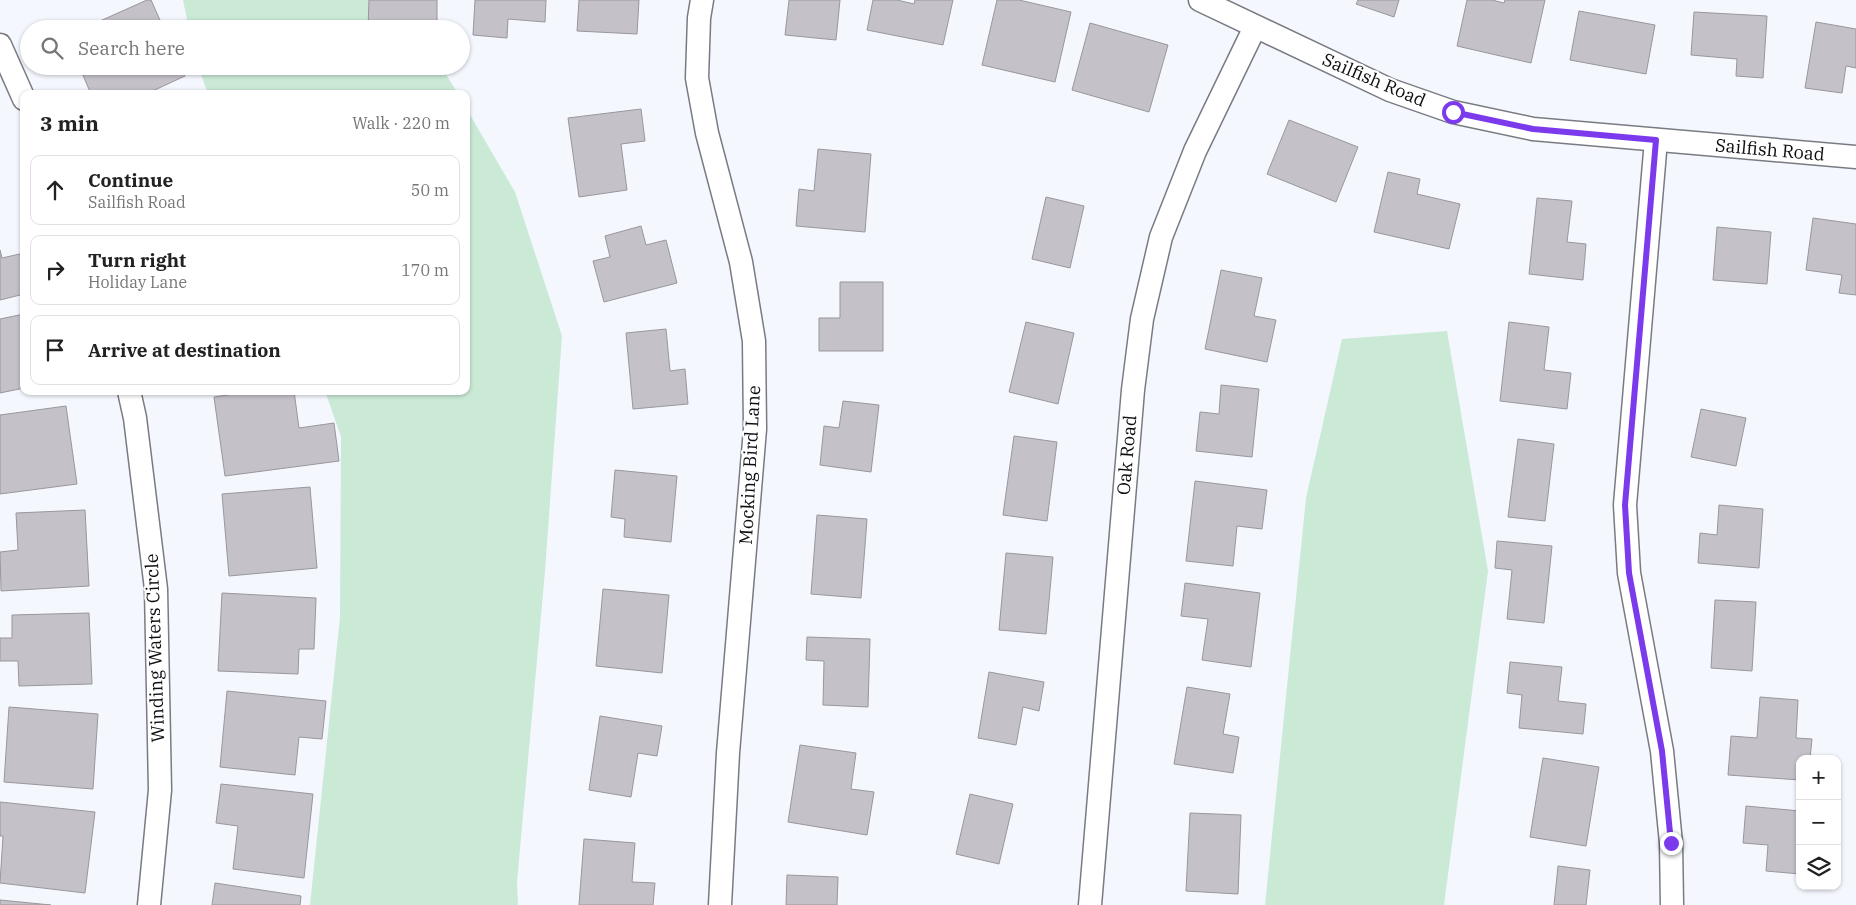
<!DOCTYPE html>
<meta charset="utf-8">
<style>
body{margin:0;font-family:"IBM Plex Serif",serif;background:#f2f2f2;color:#222}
.controls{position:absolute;right:15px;bottom:15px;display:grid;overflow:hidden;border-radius:10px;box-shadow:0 1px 4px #0004}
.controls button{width:45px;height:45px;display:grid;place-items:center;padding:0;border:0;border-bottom:1px solid #e0e0e0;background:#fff;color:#222;font:25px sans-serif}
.stop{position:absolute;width:15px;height:15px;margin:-11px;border:4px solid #7c3aed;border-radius:50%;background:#fff}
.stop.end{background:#7c3aed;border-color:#fff;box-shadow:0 1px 5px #0008}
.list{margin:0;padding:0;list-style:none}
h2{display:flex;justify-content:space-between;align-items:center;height:65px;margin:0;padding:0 20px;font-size:21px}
h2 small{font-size:16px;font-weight:400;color:#767676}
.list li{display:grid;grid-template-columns:32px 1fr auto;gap:15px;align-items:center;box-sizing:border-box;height:70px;margin:0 10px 10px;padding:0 10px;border:1px solid #e0e0e0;border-radius:10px}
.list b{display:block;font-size:19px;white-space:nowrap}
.list p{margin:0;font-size:16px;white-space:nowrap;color:#767676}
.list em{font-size:16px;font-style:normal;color:#767676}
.icon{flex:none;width:28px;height:28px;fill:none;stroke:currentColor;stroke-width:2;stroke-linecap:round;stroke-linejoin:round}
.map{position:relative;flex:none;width:1856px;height:905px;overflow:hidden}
.search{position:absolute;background:#fff;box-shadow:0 1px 4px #0004;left:20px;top:20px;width:450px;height:55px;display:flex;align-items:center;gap:12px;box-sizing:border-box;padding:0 18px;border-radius:28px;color:#767676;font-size:19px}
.panel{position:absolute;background:#fff;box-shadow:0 1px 4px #0004;left:20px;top:90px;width:450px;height:305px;border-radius:10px}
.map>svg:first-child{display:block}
.green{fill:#caead6}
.building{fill:#c4c1c8;stroke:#99969d}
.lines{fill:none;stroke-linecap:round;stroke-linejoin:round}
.minor-casing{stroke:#787b81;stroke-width:25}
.minor{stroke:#fff;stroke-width:22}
.route{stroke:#7c3aed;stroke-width:6}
.labels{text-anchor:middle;stroke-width:4.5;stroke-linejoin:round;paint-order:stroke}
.street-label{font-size:18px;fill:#0d0e10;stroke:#fff}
</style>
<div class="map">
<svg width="1856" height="905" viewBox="0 0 1856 905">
<rect width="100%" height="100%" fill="#f4f7fe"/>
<g class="green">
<path d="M183 0H397L416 29H189Z"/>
<path d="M198 66H441L458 94H208Z"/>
<path d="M466 108 515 192 562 336 545 571 517 882 518 905H310L340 617 341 437 325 391H466Z"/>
<path d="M1447 331 1488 571 1444 905H1265L1306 498 1342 339Z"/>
</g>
<g class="building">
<path d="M147 0H151L164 29H82Z"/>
<path d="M369 0H437V29L368 28Z"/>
<path d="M475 0H546L545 22 508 19 507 38 473 35Z"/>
<path d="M579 0H639L637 34 577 31Z"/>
<path d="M789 0H840L836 40 785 35Z"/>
<path d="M873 0H897L914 4 915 0H953L943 45 867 30Z"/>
<path d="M997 0H1019L1071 12 1055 82 982 65Z"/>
<path d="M1358 0H1399L1394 17 1356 4Z"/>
<path d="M1467 0H1492L1504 3 1505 0H1545L1531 63 1457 46Z"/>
<path d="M1579 11 1655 25 1646 74 1570 60Z"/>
<path d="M1694 12 1767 16 1763 78 1736 76 1737 59 1691 55Z"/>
<path d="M1816 22 1856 29V68L1846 66 1842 93 1805 88Z"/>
<path d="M1090 23 1168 45 1149 112 1072 90Z"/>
<path d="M79 66H181L185 76 146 94H91Z"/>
<path d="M641 109 645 141 621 144 627 190 579 197 568 118Z"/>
<path d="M1289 120 1358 147 1336 202 1267 174Z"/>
<path d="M818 149 871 154 865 232 796 226 799 189 814 191Z"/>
<path d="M1388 172 1420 179 1417 194 1460 204 1449 249 1374 232Z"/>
<path d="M1046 197 1084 206 1070 268 1032 259Z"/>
<path d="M1537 198 1572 201 1567 242 1586 244 1583 280 1529 274Z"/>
<path d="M1813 218 1856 224V295L1839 293 1842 275 1806 270Z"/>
<path d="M641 226 646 245 666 240 677 283 604 302 593 261 610 257 605 236Z"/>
<path d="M1717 227 1771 232 1767 284 1713 280Z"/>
<path d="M0 250 2 258 24 253V294L0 300Z"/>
<path d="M1221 270 1262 278 1254 316 1276 320 1267 362 1205 349Z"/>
<path d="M840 282H883V351H819V318H840Z"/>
<path d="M24 314V388L0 393V319Z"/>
<path d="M1026 322 1074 333 1058 404 1009 392Z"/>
<path d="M1509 322 1549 327 1544 370 1571 373 1567 409 1500 401Z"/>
<path d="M666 329 670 371 685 369 688 404 633 409 626 333Z"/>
<path d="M1221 385 1259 389 1252 457 1196 451 1200 412 1219 414Z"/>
<path d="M255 391H294L299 428 334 423 339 461 225 476 214 397Z"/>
<path d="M843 401 879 405 871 472 820 465 824 426 839 428Z"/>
<path d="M66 406 77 484 0 494V415Z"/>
<path d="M1701 409 1746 418 1736 466 1691 457Z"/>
<path d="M1014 436 1057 442 1047 521 1003 515Z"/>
<path d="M1518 439 1554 444 1545 521 1508 517Z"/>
<path d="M615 470 677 476 671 542 624 537 625 519 611 517Z"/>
<path d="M1195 481 1267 490 1262 529 1237 526 1233 566 1186 561Z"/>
<path d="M310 487 317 568 229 576 222 494Z"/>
<path d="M1719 505 1763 509 1759 568 1698 563 1700 533 1717 535Z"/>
<path d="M85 510 89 586 1 591 0 552 18 550 16 513Z"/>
<path d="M817 515 867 519 861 598 811 594Z"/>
<path d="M1497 541 1552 546 1544 623 1507 619 1512 570 1495 568Z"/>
<path d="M1006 553 1053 557 1046 634 999 630Z"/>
<path d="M1185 583 1260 593 1251 667 1202 660 1208 619 1181 616Z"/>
<path d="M603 589 669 595 662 673 596 666Z"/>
<path d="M222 593 316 598 314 649H299L298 674 218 671Z"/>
<path d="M1715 600 1756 602 1752 671 1711 668Z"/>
<path d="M89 613 92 684 19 686 18 661H0V638H12V615Z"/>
<path d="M807 637 870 639 868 707 823 705 824 661 806 660Z"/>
<path d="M1510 662 1562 667 1558 701 1586 704 1583 734 1519 728 1522 695 1507 693Z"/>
<path d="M989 672 1044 682 1039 711 1023 707 1016 745 978 738Z"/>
<path d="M1187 687 1230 694 1223 734 1239 737 1233 773 1174 764Z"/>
<path d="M227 691 326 701 322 739 299 737 295 775 220 767Z"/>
<path d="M1760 697 1798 700 1796 738 1812 739 1810 759H1800V780L1728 775 1731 736 1757 738Z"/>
<path d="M9 707 98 714 93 789 4 782Z"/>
<path d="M600 716 662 726 657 756 638 753 631 797 589 790Z"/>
<path d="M800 745 856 753 851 789 874 792 867 835 788 822Z"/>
<path d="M1543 758 1599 767 1586 846 1530 837Z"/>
<path d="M221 784 313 794 304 878 233 869 238 826 216 823Z"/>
<path d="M970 794 1013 804 999 864 956 854Z"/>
<path d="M0 802 95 812 85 893 0 883 3 836H0Z"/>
<path d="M1746 806 1800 811V874L1766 871 1768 845 1743 843Z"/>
<path d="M1190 813 1241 815 1238 894 1186 891Z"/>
<path d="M584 839 635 843 632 882 655 883 653 905H579Z"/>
<path d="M1558 866 1590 870 1586 905H1554Z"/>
<path d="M787 875 838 877 837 905H786Z"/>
<path d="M215 883 301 896 300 905H212Z"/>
<path d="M0 900 51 905H0Z"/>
</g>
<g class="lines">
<defs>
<g id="minor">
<path d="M702 0 699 18 697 78 707 133 741 262 754 341 755 429 728 753 720 905"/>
<path d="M1200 0 1390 90 1453 112 1533 129 1856 157"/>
<path d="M0 45 24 99"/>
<path d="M1656 140 1625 505 1629 573 1662 751 1671 843 1672 905"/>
<path d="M129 391 135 418 156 589 160 790 149 905"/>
<path d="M1090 905 1133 390 1142 319 1161 237 1195 151 1255 27"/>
</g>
</defs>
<use href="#minor" class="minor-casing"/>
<use href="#minor" class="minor"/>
</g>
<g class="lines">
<path class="route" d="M1453 112 1533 129 1656 140 1625 505 1629 573 1662 751 1671 843"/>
</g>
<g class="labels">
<g class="street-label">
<text transform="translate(1374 80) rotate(23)" y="6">Sailfish Road</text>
<text transform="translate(1770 150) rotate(5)" y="6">Sailfish Road</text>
<text transform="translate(1127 455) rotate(-85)" y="6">Oak Road</text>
<text transform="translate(750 465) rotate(-87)" y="6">Mocking Bird Lane</text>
<text transform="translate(155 648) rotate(-92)" y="6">Winding Waters Circle</text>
</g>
</g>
</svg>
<div class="controls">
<button>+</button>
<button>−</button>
<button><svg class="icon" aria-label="layers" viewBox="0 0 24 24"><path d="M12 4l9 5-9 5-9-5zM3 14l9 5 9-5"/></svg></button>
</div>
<div class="stop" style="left:1453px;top:112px"></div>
<div class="stop end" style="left:1671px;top:843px"></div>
<div class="search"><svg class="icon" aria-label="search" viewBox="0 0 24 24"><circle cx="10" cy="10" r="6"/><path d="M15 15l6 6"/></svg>Search here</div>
<section class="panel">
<h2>3 min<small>Walk · 220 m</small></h2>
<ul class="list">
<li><svg class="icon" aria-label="ahead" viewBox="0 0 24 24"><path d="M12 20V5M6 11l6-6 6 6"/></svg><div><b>Continue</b><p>Sailfish Road</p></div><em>50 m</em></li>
<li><svg class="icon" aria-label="right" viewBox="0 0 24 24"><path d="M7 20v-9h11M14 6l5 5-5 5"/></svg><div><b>Turn right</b><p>Holiday Lane</p></div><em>170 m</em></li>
<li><svg class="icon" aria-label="arrive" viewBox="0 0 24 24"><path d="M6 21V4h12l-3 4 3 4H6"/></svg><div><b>Arrive at destination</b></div></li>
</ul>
</section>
</div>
